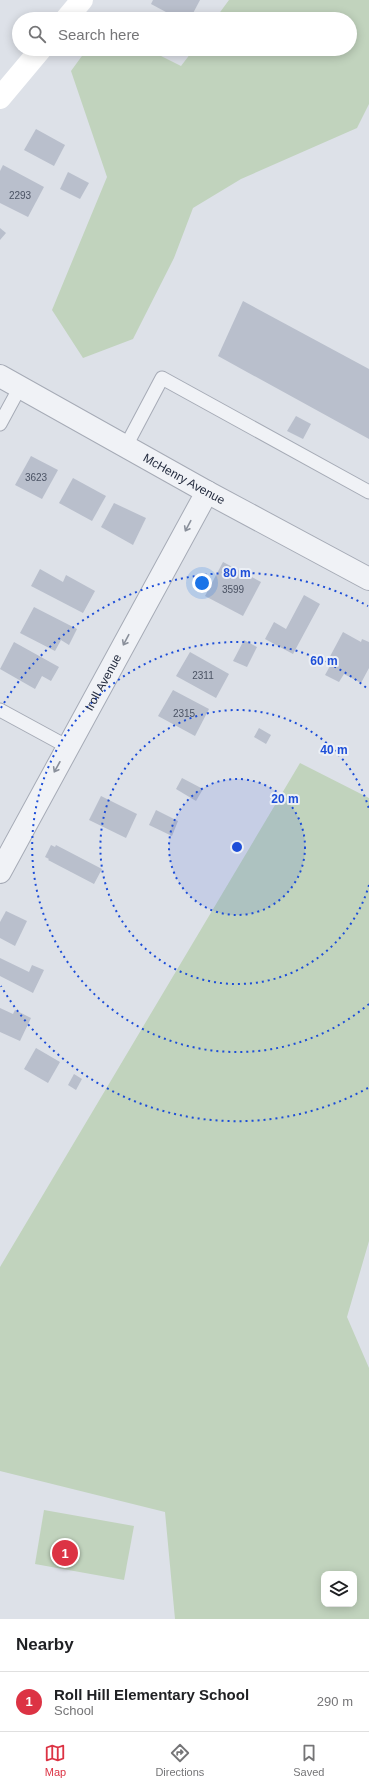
<!DOCTYPE html>
<style>
body{margin:0;font-family:Arial,sans-serif;background:#f2f2f2;color:#202124}
.controls{position:absolute;right:12px;bottom:12px;display:grid;overflow:hidden;border-radius:8px;box-shadow:0 2px 10px #0003}
.controls button{width:36px;height:36px;display:grid;place-items:center;padding:0;border:0;border-bottom:1px solid #e0e0e0;background:#fff;color:#202124;font:20px sans-serif}
.you{position:absolute;left:202px;top:583px;width:14px;height:14px;margin:-10px;border:3px solid #fff;border-radius:50%;background:#1a73e8;box-shadow:0 0 0 6px #1a73e833}
.badge{display:grid;place-items:center;width:26px;height:26px;border-radius:50%;background:#dc3344;color:#fff;font-size:13px;font-weight:700}
.pin{position:absolute;translate:-50% -50%;border:2px solid #fff;box-shadow:0 1px 4px #0006}
.list{margin:0;padding:0;list-style:none}
h2{display:flex;justify-content:space-between;align-items:center;height:52px;margin:0;padding:0 16px;font-size:17px}
h2 small{font-size:13px;font-weight:400;color:#757577}
.list li{display:grid;grid-template-columns:26px 1fr auto;gap:12px;align-items:center;box-sizing:border-box;height:60px;padding:0 16px;border-top:1px solid #e0e0e0}
.list b{display:block;font-size:15px;white-space:nowrap}
.list p{margin:0;font-size:13px;white-space:nowrap;color:#757577}
.list em{font-size:13px;font-style:normal;color:#757577}
.icon{flex:none;width:22px;height:22px;fill:none;stroke:currentColor;stroke-width:2;stroke-linecap:round;stroke-linejoin:round}
.map{position:relative;flex:none;width:369px;height:1619px;overflow:hidden}
.search{position:absolute;background:#fff;box-shadow:0 2px 10px #0003;left:12px;right:12px;top:12px;height:44px;display:flex;align-items:center;gap:10px;box-sizing:border-box;padding:0 14px;border-radius:22px;color:#757577;font-size:15px}
.sheet{height:112px;background:#fff}
nav{display:flex;justify-content:space-around;align-items:center;box-sizing:border-box;height:56px;border-top:1px solid #e0e0e0;background:#fff;font-size:11px;color:#757577}
nav a{display:grid;justify-items:center;gap:2px}
nav .on{color:#dc3344}
.map>svg:first-child{display:block}
.green{fill:#c1d3bd;fill-rule:evenodd}
.building{fill:#b9bfcc}
.lines{fill:none;stroke-linecap:round;stroke-linejoin:round}
.lane-casing{stroke:#a6abb6;stroke-width:15}
.street-casing{stroke:#a6abb6;stroke-width:24}
.lane{stroke:#f0f2f6;stroke-width:13}
.street{stroke:#f0f2f6;stroke-width:22}
.secondary{stroke:#fff;stroke-width:22}
.oneway{stroke:#8a909b}
.ring{fill:none;stroke:#1d4ed8;stroke-width:2;stroke-dasharray:2 4}
.labels{text-anchor:middle;stroke-width:4;stroke-linejoin:round;paint-order:stroke}
.number-label{font-size:10px;fill:#4a5263}
.street-label{font-size:12px;fill:#252d40;stroke:#ecf0f6}
.centre{fill:#1d4ed8;stroke:#ecf0f6;stroke-width:2}
.ring-label{font-size:12px;text-anchor:middle;font-weight:bold;fill:#1d4ed8;stroke:#ecf0f6;stroke-width:4;stroke-linejoin:round;paint-order:stroke}
</style>
<div class="map">
<svg width="369" height="1619" viewBox="0 0 369 1619">
<rect width="100%" height="100%" fill="#dde1e8"/>
<g class="green">
<path d="M229 0H369V104L357 128 241 179 193 208 174 258 133 339 83 358 52 310 107 177 71 71 87 49H147L181 66 194 49H350V19H215Z"/>
<path d="M300 763 369 798V1241L347 1317 369 1368V1619H175L165 1512 0 1471V1267ZM324 1574H354V1604H324Z"/>
<path d="M44 1510 134 1526 124 1580 35 1564Z"/>
</g>
<g class="building">
<path d="M153 0H200L190 19H179L151 4Z"/>
<path d="M36 129 65 145 54 166 24 150Z"/>
<path d="M3 165 44 187 28 217 0 203V171Z"/>
<path d="M68 172 89 183 80 199 60 189Z"/>
<path d="M0 228 6 233 0 240Z"/>
<path d="M243 301 369 369V439L218 356Z"/>
<path d="M296 416 311 424 303 439 287 431Z"/>
<path d="M31 456 58 470 42 499 15 485Z"/>
<path d="M73 478 106 496 92 521 59 503Z"/>
<path d="M114 503 146 518 133 545 101 527Z"/>
<path d="M223 562 261 582 243 616 205 596Z"/>
<path d="M40 569 63 582 66 575 95 591 83 613 31 586Z"/>
<path d="M304 595 320 604 293 654 265 639 274 622 286 629Z"/>
<path d="M34 607 77 629 69 645 61 640 55 651 20 633Z"/>
<path d="M343 632 361 642 362 639 369 642V668L361 683 344 674 339 682 325 675 330 666 326 664Z"/>
<path d="M244 640 257 647 247 667 233 661Z"/>
<path d="M14 642 59 667 51 681 42 676 35 689 0 669Z"/>
<path d="M190 652 229 674 216 698 176 676Z"/>
<path d="M173 690 209 709 195 736 158 716Z"/>
<path d="M259 728 271 735 266 744 254 737Z"/>
<path d="M182 778 203 789 196 801 176 789Z"/>
<path d="M101 796 137 814 126 838 89 820Z"/>
<path d="M156 810 178 821 172 836 149 825Z"/>
<path d="M51 845 55 847 56 845 102 869 94 884 48 860 49 859 45 857Z"/>
<path d="M6 911 27 921 15 946 0 938V922Z"/>
<path d="M0 958 29 972 32 965 44 970 33 993 0 976Z"/>
<path d="M0 1008 13 1014 15 1010 31 1018 20 1041 0 1032Z"/>
<path d="M36 1048 60 1062 48 1083 24 1069Z"/>
<path d="M74 1074 82 1079 76 1090 68 1085Z"/>
</g>
<g class="lines">
<defs>
<g id="lane">
<path d="M0 424 20 387"/>
<path d="M126 446 162 378 369 492"/>
<path d="M0 710 68 747"/>
</g>
<g id="street">
<path id="s1" d="M0 376 207 492 369 579"/>
<path id="s2" d="M0 872 207 492"/>
</g>
</defs>
<use href="#lane" class="lane-casing"/>
<use href="#street" class="street-casing"/>
<use href="#lane" class="lane"/>
<use href="#street" class="street"/>
<g class="secondary">
<path d="M66 19 82 0"/>
<path d="M0 98 41 49"/>
</g>
</g>
<defs><path id="oneway-shaft" d="M-6 0H5M1.5-3L5.5 0L1.5 3" fill="none" stroke-width="1.6" stroke-linecap="round" stroke-linejoin="round"/></defs>
<g class="oneway">
<use href="#oneway-shaft" transform="translate(188 526) rotate(118)"/>
<use href="#oneway-shaft" transform="translate(126 640) rotate(118)"/>
<use href="#oneway-shaft" transform="translate(57 767) rotate(119)"/>
</g>
<circle cx="237" cy="847" r="68" fill="#1d4ed8" fill-opacity=".12"/>
<g class="ring">
<circle cx="237" cy="847" r="68"/>
<path d="M369 885A137 137 0 1 1 369 809"/>
<path d="M369 1004A205 205 0 1 1 369 690"/>
<path d="M368 1088A274 274 0 0 1 1 986M1 708A274 274 0 0 1 368 606"/>
</g>
<g class="labels">
<g class="number-label">
<text x="20" y="199">2293</text>
<text x="36" y="481">3623</text>
<text x="233" y="593">3599</text>
<text x="203" y="679">2311</text>
<text x="184" y="717">2315</text>
</g>
<g class="street-label">
<text dy="4" stroke="none"><textPath href="#s1" startOffset="211">McHenry Avenue</textPath></text>
<text dy="4" stroke="none"><textPath href="#s2" startOffset="216">Iroll Avenue</textPath></text>
</g>
</g>
<circle cx="237" cy="847" r="6" class="centre"/>
<g class="ring-label">
<text x="237" y="577">80 m</text>
<text x="324" y="665">60 m</text>
<text x="334" y="754">40 m</text>
<text x="285" y="803">20 m</text>
</g>
</svg>
<div class="controls">
<button><svg class="icon" aria-label="layers" viewBox="0 0 24 24"><path d="M12 4l9 5-9 5-9-5zM3 14l9 5 9-5"/></svg></button>
</div>
<div class="you"></div>
<div class="pin badge" style="left:65px;top:1553px">1</div>
<div class="search"><svg class="icon" aria-label="search" viewBox="0 0 24 24"><circle cx="10" cy="10" r="6"/><path d="M15 15l6 6"/></svg>Search here</div>
</div>
<section class="sheet">
<h2>Nearby<small></small></h2>
<ul class="list">
<li><span class="badge">1</span><div><b>Roll Hill Elementary School</b><p>School</p></div><em>290 m</em></li>
</ul>
</section>
<nav>
<a class="on"><svg class="icon" aria-label="map" viewBox="0 0 24 24"><path d="M3 6l6-2 6 2 6-2v14l-6 2-6-2-6 2zM9 4v14M15 6v14"/></svg>Map</a>
<a><svg class="icon" aria-label="directions" viewBox="0 0 24 24"><path d="M12 3l9 9-9 9-9-9zM9 14v-3h6M13 9l2 2-2 2"/></svg>Directions</a>
<a><svg class="icon" aria-label="saved" viewBox="0 0 24 24"><path d="M7 4h10v16l-5-4-5 4z"/></svg>Saved</a>
</nav>
